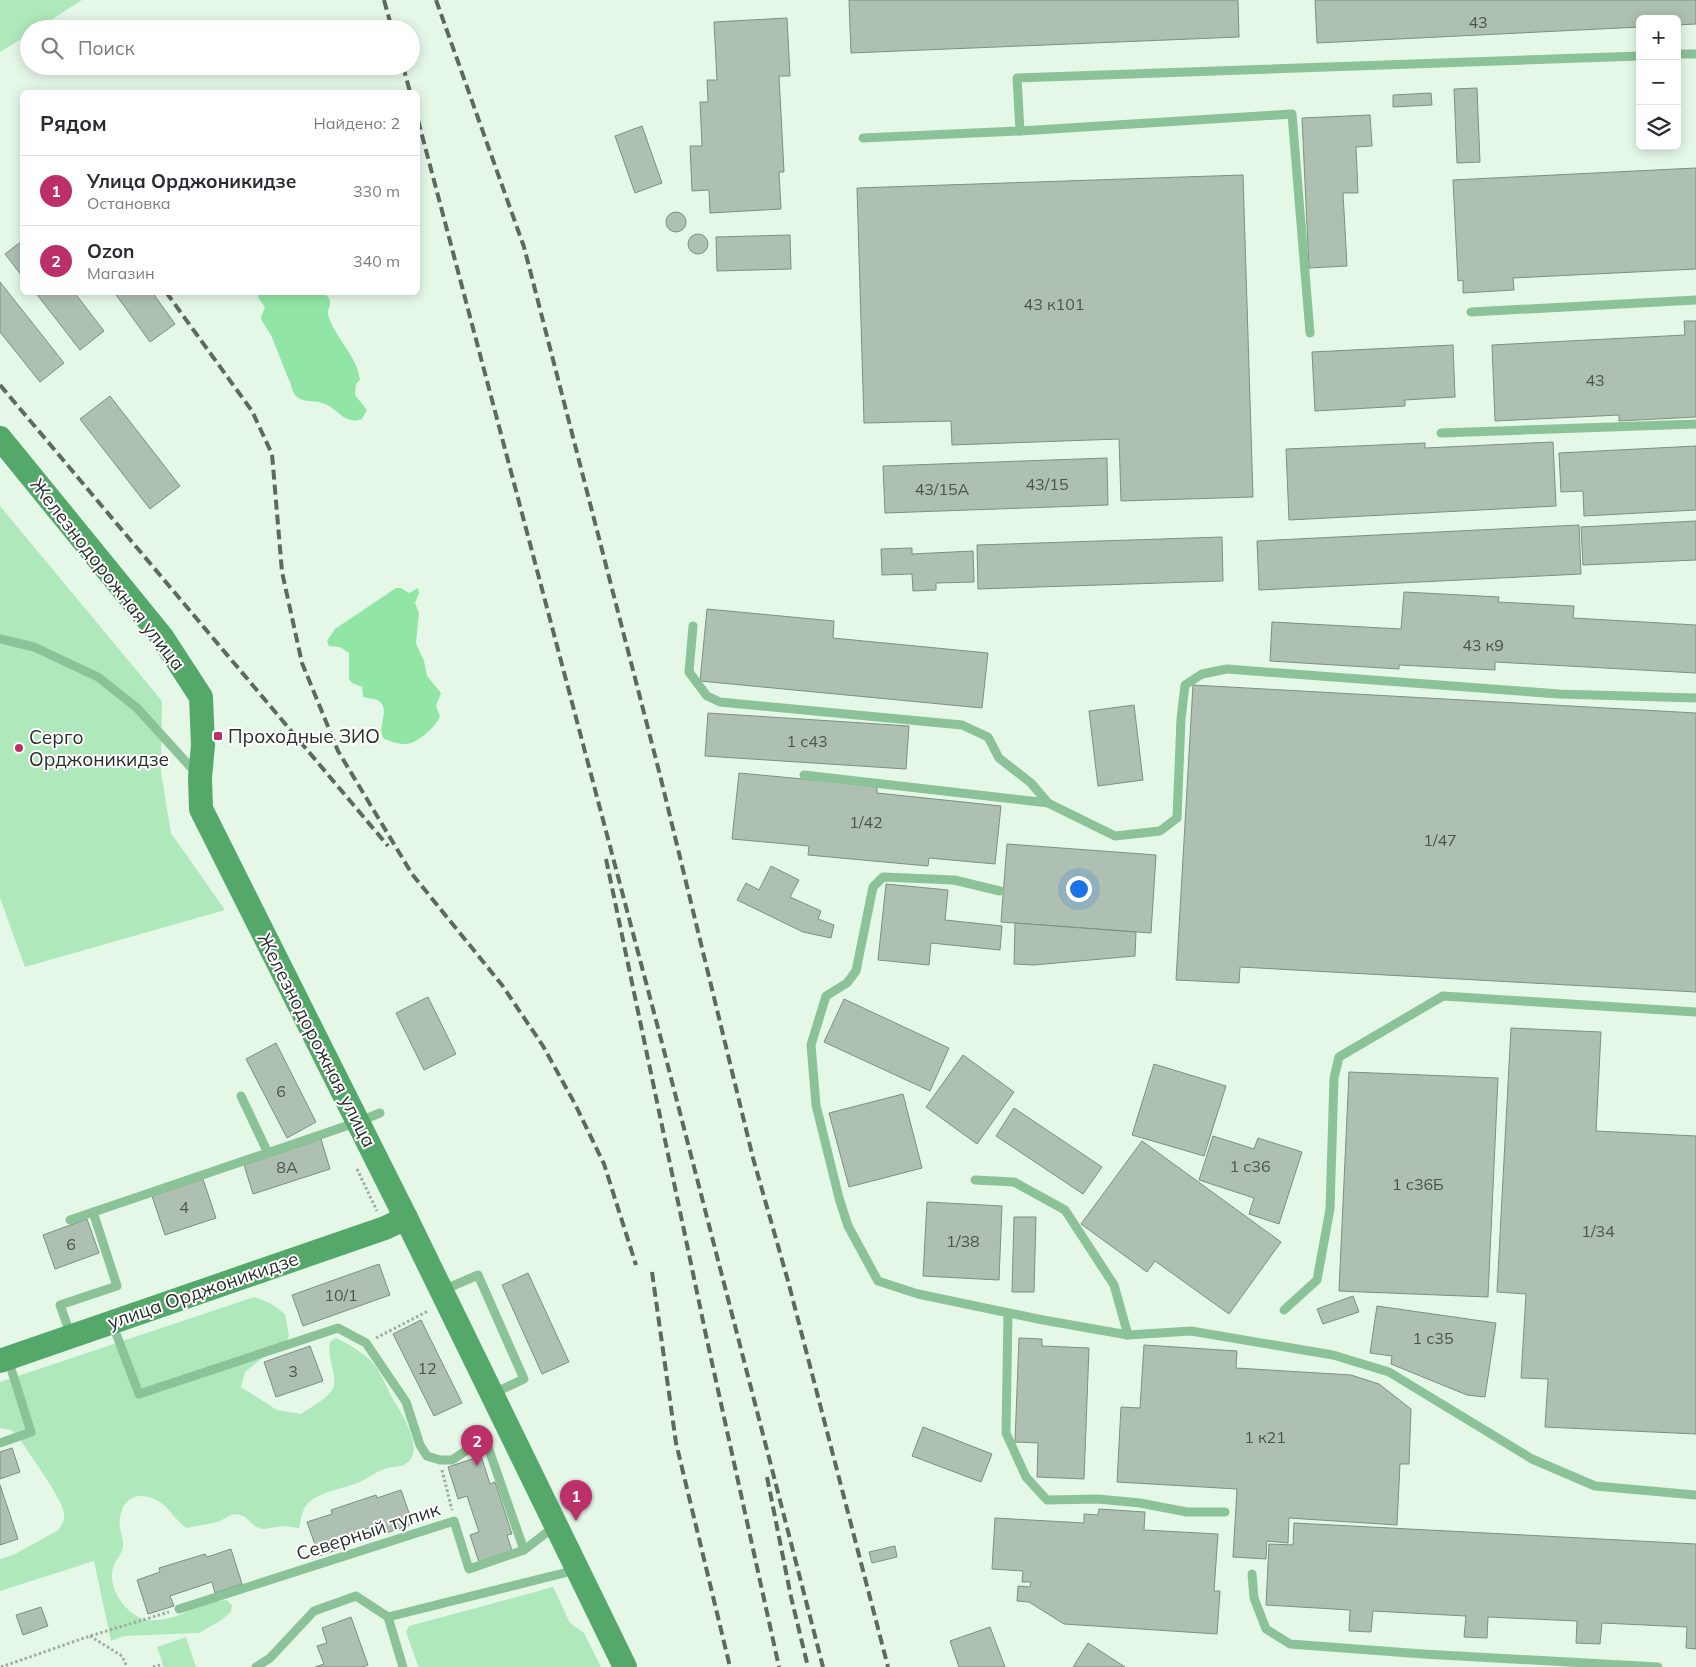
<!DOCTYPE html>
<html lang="ru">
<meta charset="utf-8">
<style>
body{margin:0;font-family:Mulish,sans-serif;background:#f2f2f3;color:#2b2b33}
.controls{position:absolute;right:15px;top:15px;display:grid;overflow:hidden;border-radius:8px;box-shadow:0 2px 12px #0003}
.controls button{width:45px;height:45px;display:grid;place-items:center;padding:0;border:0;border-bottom:1px solid #e1e1e2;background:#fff;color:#2b2b33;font:25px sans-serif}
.you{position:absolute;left:1078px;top:888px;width:18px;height:18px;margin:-12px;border:4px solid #fff;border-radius:50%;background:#1a73e8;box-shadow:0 0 0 8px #1a73e833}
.badge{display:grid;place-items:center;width:32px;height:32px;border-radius:50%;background:#bb3069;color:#fff;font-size:16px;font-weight:700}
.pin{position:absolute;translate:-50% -41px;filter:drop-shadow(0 1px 2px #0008)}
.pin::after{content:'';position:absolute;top:26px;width:18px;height:15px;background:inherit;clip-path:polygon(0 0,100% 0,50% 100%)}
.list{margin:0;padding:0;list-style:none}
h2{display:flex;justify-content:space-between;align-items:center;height:65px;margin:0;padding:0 20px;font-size:21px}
h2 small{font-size:16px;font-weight:400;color:#7c7c81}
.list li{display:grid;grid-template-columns:32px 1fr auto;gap:15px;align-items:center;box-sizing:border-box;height:70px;padding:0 20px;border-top:1px solid #e1e1e2}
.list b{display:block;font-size:19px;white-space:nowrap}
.list p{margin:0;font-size:16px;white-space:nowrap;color:#7c7c81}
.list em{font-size:16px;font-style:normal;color:#7c7c81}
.icon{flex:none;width:28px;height:28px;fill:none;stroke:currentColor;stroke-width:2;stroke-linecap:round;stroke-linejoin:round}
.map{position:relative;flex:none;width:1696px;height:1667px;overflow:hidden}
.search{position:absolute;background:#fff;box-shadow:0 2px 12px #0003;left:20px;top:20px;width:400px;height:55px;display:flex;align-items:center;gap:12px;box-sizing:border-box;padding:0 18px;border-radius:28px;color:#7c7c81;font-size:19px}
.panel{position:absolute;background:#fff;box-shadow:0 2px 12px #0003;left:20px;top:90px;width:400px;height:205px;border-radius:8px}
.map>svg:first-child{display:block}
.green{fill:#afe9bb}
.water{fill:#91e6a5}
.building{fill:#aec0b1;stroke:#7d8f81}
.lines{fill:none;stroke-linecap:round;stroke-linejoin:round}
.path{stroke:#9fada1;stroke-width:3;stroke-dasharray:2.5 2.5;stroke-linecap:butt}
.lane{stroke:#8cc297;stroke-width:9}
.secondary{stroke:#53a86a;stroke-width:24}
.rail{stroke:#5e6960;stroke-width:4;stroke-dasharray:10 5;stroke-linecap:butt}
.poi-dot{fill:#bb3069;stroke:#fff;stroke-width:2}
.labels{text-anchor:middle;stroke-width:4;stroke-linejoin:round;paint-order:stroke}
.number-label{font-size:16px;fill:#4a544c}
.street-label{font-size:19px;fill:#29302a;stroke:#fff}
.poi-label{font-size:19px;fill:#29302a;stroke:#fff;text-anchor:start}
</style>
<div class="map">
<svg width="1696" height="1667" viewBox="0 0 1696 1667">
<rect width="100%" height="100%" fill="#e5f8e8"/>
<g class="green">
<path d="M0 0H82L37 29H29V34L0 52Z"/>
<path d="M0 506 162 701 161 772 171 833 225 910 25 967 0 898Z"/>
<path d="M254 1297 270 1303 285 1314 289 1336 286 1343 265 1356 245 1372 241 1387 277 1410 301 1414C310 1408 332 1396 334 1385 336 1372 327 1358 330 1342L336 1338C348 1344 361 1351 371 1361 382 1372 387 1391 396 1404 404 1418 424 1450 407 1463 401 1468 392 1466 385 1469 375 1472 367 1479 358 1483 342 1489 321 1491 308 1503 302 1510 301 1519 299 1528L284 1526 263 1529 256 1527 245 1517 238 1514 231 1515 218 1522 186 1528C177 1521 172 1513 165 1506 147 1491 124 1491 120 1518 118 1528 123 1535 123 1544 124 1553 115 1559 113 1568 107 1588 127 1616 147 1620 158 1621 174 1618 184 1613 190 1610 195 1606 201 1604 209 1601 219 1601 227 1600L232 1605 231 1612 220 1621 199 1633 124 1636 111 1641 94 1561 0 1591V1559L13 1555 57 1531C62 1525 65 1521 64 1513 62 1498 27 1451 17 1435L11 1430 0 1428V1382Z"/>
<path d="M553 1587 570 1623 584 1633 601 1667H419L418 1666 406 1632 409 1626Z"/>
<path d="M186 1637 196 1667H164L157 1647Z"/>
</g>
<g class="water">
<path d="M258 293H324C337 305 325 305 329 318 337 340 357 356 360 380L356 384 355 395 367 410 362 419C346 425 339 411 327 405 318 399 304 404 296 396 291 391 292 384 288 378L271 335 262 321 261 317 265 307 259 299Z"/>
<path d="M396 588H401L409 593 418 588 419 593 415 603 419 613 416 643 418 648 424 661 427 676 441 693 436 706 440 716C436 726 422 739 411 743 403 746 392 742 384 739 376 726 391 711 379 701 375 698 368 699 363 697L362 687 352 683 349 679V653L340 647 329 646 327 641 335 629Z"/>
</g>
<g class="building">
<path d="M849 0H1238L1239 37 851 53Z"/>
<path d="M1315 0H1696V24L1677 25V19H1640V27L1317 43Z"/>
<path d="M787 18 790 76H779L784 172H779L781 209 710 213 709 190 692 191 690 146H702L700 102H708L707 80H717L714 22Z"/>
<path d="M1477 88 1480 162 1457 163 1454 89Z"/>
<path d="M1431 93 1432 105 1393 107V95Z"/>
<path d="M1370 115 1372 146 1356 147 1358 193H1343L1347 266 1309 268 1302 118Z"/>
<path d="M642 126 662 183 635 193 615 136Z"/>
<path d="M1696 168V269L1513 278 1514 290 1463 293V280L1458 281 1453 180Z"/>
<path d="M1243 175 1253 497 1121 501 1119 439 952 445 951 421 864 423 857 188Z"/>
<circle cx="676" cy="222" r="10"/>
<circle cx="698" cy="244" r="10"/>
<path d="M790 235 791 269 717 271 716 237Z"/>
<path d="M22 241V276L5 254Z"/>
<path d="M0 282 64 363 40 382 0 332Z"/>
<path d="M35 292H74L104 331 80 350Z"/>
<path d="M114 292H152L175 324 150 342Z"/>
<path d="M1684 321H1696V417L1619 421V415L1495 421 1492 345 1685 335Z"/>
<path d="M1453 345 1455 397 1405 400V406L1315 411 1312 352Z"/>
<path d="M110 396 180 486 150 509 80 419Z"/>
<path d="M1553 442 1556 506 1289 520 1286 449 1425 443V448Z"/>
<path d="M1696 446V510L1584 516 1583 491 1561 492 1559 453Z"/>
<path d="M1107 458 1108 505 885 513 883 466Z"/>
<path d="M1696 521V560L1583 565 1581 527Z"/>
<path d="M1579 525 1581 574 1259 590 1257 541Z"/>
<path d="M1222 537 1223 581 978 589 977 545Z"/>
<path d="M912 548V554L973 551 974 582 936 583V590L913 591 912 574 882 575 881 549Z"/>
<path d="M1404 592 1499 597 1498 602 1574 606 1573 618 1696 625V673L1495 662V670L1399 665V669L1270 661 1272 622 1401 629Z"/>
<path d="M707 609 834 621 833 638 988 653 982 708 700 681Z"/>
<path d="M1193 685 1696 713V992L1240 967 1239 983 1176 980Z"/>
<path d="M1134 705 1143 780 1098 786 1089 711Z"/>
<path d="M708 713 909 726 906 769 705 756Z"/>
<path d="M739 773 877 786V793L1001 806 995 864 929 858 928 866 808 855 809 846 732 839Z"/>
<path d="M1007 844 1156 855 1151 933 1001 922Z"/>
<path d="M771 866 799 880 790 897 821 911 818 919 834 925 831 938 803 932 737 900 746 883 759 890Z"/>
<path d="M886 884 948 890 945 920 1002 926 1000 950 931 943 929 965 878 960Z"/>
<path d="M1015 923 1136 932 1135 956 1034 965 1014 964Z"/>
<path d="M428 997 456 1054 424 1070 396 1013Z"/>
<path d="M844 999 949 1048 930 1091 824 1042Z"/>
<path d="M1511 1028 1601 1032 1596 1131 1696 1136V1434L1545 1427 1548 1379 1521 1378 1526 1294 1497 1292Z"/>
<path d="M276 1043 316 1122 287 1138 246 1059Z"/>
<path d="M963 1055 1014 1092 977 1144 926 1107Z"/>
<path d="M1154 1064 1226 1086 1204 1156 1132 1135Z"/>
<path d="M1349 1072 1498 1078 1488 1297 1339 1291Z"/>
<path d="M903 1094 922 1168 849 1187 829 1113Z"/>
<path d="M1014 1108 1102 1167 1083 1194 996 1136Z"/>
<path d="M1213 1136 1254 1149 1258 1138 1302 1152 1279 1224 1249 1214 1254 1198 1199 1180Z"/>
<path d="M321 1139 330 1169 253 1194 244 1165Z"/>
<path d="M1142 1141 1281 1242 1229 1314 1155 1261 1147 1272 1081 1224Z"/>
<path d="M203 1179 216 1218 165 1235 152 1196Z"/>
<path d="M927 1202 1002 1206 999 1280 923 1276Z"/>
<path d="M1014 1217H1036L1034 1292H1012Z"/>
<path d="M87 1219 99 1253 55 1269 43 1235Z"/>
<path d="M379 1264 390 1295 303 1326 292 1295Z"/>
<path d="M528 1273 569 1362 542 1374 502 1285Z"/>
<path d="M1353 1296 1359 1312 1323 1324 1317 1309Z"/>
<path d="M1377 1306 1496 1323 1485 1397 1467 1395 1391 1364 1392 1356 1370 1353Z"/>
<path d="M421 1320 462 1403 434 1416 393 1334Z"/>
<path d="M1019 1338 1042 1339V1346L1089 1348 1084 1479 1037 1477 1038 1443 1015 1442Z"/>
<path d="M1144 1345 1237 1351 1236 1368 1351 1375 1379 1384 1411 1409 1409 1464H1400L1397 1525 1289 1518 1288 1543 1267 1541 1266 1559 1233 1557 1237 1489 1117 1482 1121 1407 1140 1408Z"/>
<path d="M310 1346 323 1381 276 1397 264 1362Z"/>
<path d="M923 1427 992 1454 981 1482 912 1456Z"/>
<path d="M12 1448 20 1472 0 1479V1452Z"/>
<path d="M481 1456 490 1484 495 1482 512 1534 507 1535 512 1551 479 1562 470 1535 479 1532 467 1496 458 1499 448 1467Z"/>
<path d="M0 1485 18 1539 0 1545Z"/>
<path d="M401 1490 413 1524 386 1533 382 1523 341 1538 345 1547 319 1556 307 1522 332 1514 331 1510 376 1495 377 1498Z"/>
<path d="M1099 1509 1145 1512 1144 1530 1218 1534 1214 1591H1220L1217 1634 1064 1624 1029 1602 1017 1601 1018 1586 1030 1587 1031 1582H1022L1023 1571 992 1569 995 1518 1084 1523V1514L1098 1515Z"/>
<path d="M1294 1523 1696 1544V1649L1686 1648 1687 1627 1602 1623 1600 1644 1576 1643 1577 1621 1488 1617 1487 1638 1464 1637 1466 1616 1373 1611 1371 1632 1349 1631 1350 1610 1266 1605 1269 1544 1293 1545Z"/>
<path d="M895 1546 897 1557 872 1563 869 1552Z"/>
<path d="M231 1549 242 1584 215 1593 212 1582 170 1596 174 1606 148 1614 137 1580 160 1572 159 1568 205 1554 207 1557Z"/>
<path d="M41 1607 48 1626 23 1635 16 1615Z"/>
<path d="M351 1617 368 1665 363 1667H315L324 1664 317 1646 327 1643 322 1628Z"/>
<path d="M990 1627 1005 1667H959L950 1641Z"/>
<path d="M1088 1643 1125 1667H1073Z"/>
</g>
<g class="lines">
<g class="path">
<path d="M357 1169 377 1211"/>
<path d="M376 1338 428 1311"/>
<path d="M442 1470 452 1510"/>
<path d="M90 1636 122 1656 127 1667"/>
<path d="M1 1667 90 1636 169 1612"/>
<path d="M153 1667 163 1664"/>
</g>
<g class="lane">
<path d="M1677 54H1696"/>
<path d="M1020 131 1292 114 1310 333"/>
<path d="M863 138 1020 131 1017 78 1640 56"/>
<path d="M1471 312 1696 300"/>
<path d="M1441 433 1696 424"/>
<path d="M693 626 689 672 707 696 720 702 962 725 988 737 999 758 1031 783 1048 803 1115 836 1160 831 1177 818 1181 719 1185 685 1202 674 1227 669 1559 694 1696 698"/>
<path d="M0 639 34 647 98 677 137 708 197 774"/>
<path d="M804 775 1048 803"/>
<path d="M1000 891 954 880 883 877 873 887 856 971 847 983 826 996 811 1045 816 1105 839 1198 848 1226 878 1281 918 1294 1043 1320 1128 1335 1191 1331 1333 1355 1389 1372 1532 1459 1595 1486 1696 1495"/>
<path d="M241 1096 268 1153"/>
<path d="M975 1180 1014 1182 1065 1210 1114 1285 1128 1335"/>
<path d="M70 1220 358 1122 380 1113"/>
<path d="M441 1291 478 1275 524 1379 492 1394"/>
<path d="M1284 1310 1317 1280 1330 1209 1334 1078 1339 1057 1443 996 1696 1012"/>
<path d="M1008 1313 1006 1433 1026 1477 1047 1500 1098 1499 1140 1503 1187 1512H1225"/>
<path d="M112 1323 139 1394 338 1328 366 1343 406 1402 420 1445 427 1456 440 1460H452L470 1448 488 1447 524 1550"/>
<path d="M71 1336 60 1305 117 1286 93 1212"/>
<path d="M0 1443 31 1432 8 1359"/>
<path d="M1252 1574 1254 1598 1266 1629 1290 1644 1423 1654 1658 1667"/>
<path d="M179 1609 454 1521 469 1569 524 1550 554 1527"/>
<path d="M388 1617 403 1667"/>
<path d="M256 1667 270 1658 314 1611 356 1596 388 1617 576 1570"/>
</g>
<g class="secondary">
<path d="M0 438 162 637 201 697 203 745 200 778 201 809 406 1218 625 1667"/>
<path d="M0 1361 385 1228 406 1218"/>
</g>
<g class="rail">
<path d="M384 0 392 29"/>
<path d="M436 0 524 247 660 775 753 1158 788 1281 888 1667"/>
<path d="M403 66 410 92"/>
<path d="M418 120 662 1043 823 1667"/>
<path d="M166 292 252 411 272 454 282 572 302 663 338 751 412 874 502 985 543 1046 575 1104 604 1164 636 1265"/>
<path d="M0 385 388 846"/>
<path d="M606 859 707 1340 779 1667"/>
<path d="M652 1272 676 1443 730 1667"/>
<path d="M767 1477 791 1597 808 1667"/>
</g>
</g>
<g class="poi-dot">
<rect x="213" y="731" width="10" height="10" rx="2.5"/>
<circle cx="19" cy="748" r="5"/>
</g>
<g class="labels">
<g class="number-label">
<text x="1478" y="28">43</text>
<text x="1054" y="310">43 к101</text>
<text x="1595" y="386">43</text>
<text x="1047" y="490">43/15</text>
<text x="942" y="495">43/15А</text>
<text x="1483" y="651">43 к9</text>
<text x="807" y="747">1 с43</text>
<text x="866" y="828">1/42</text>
<text x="1440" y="846">1/47</text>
<text x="281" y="1097">6</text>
<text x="1250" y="1172">1 с36</text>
<text x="287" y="1173">8А</text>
<text x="1418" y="1190">1 с36Б</text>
<text x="184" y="1213">4</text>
<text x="1598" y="1237">1/34</text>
<text x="963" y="1247">1/38</text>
<text x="71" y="1250">6</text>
<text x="341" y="1301">10/1</text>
<text x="1433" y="1344">1 с35</text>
<text x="427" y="1374">12</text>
<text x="293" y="1377">3</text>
<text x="1265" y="1443">1 к21</text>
</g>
<g class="street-label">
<text transform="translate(108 574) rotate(52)" y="7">Железнодорожная улица</text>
<text transform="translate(317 1040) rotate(63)" y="7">Железнодорожная улица</text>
<text transform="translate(203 1290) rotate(-19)" y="7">улица Орджоникидзе</text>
<text transform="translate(368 1531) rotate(-18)" y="7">Северный тупик</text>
</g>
<g class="poi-label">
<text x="228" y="743">Проходные ЗИО</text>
<text x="29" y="744">Серго<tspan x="29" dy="22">Орджоникидзе</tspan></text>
</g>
</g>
</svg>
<div class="controls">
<button>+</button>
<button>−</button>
<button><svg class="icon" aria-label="layers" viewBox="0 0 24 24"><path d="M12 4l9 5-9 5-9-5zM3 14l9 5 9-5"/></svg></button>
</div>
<div class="you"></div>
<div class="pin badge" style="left:576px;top:1521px">1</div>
<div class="pin badge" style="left:477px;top:1466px">2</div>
<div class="search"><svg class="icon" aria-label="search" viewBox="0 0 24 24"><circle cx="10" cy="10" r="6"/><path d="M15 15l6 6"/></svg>Поиск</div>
<section class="panel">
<h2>Рядом<small>Найдено: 2</small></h2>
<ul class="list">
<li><span class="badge">1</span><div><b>Улица Орджоникидзе</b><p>Остановка</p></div><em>330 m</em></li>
<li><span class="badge">2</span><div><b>Ozon</b><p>Магазин</p></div><em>340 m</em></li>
</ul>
</section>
</div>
